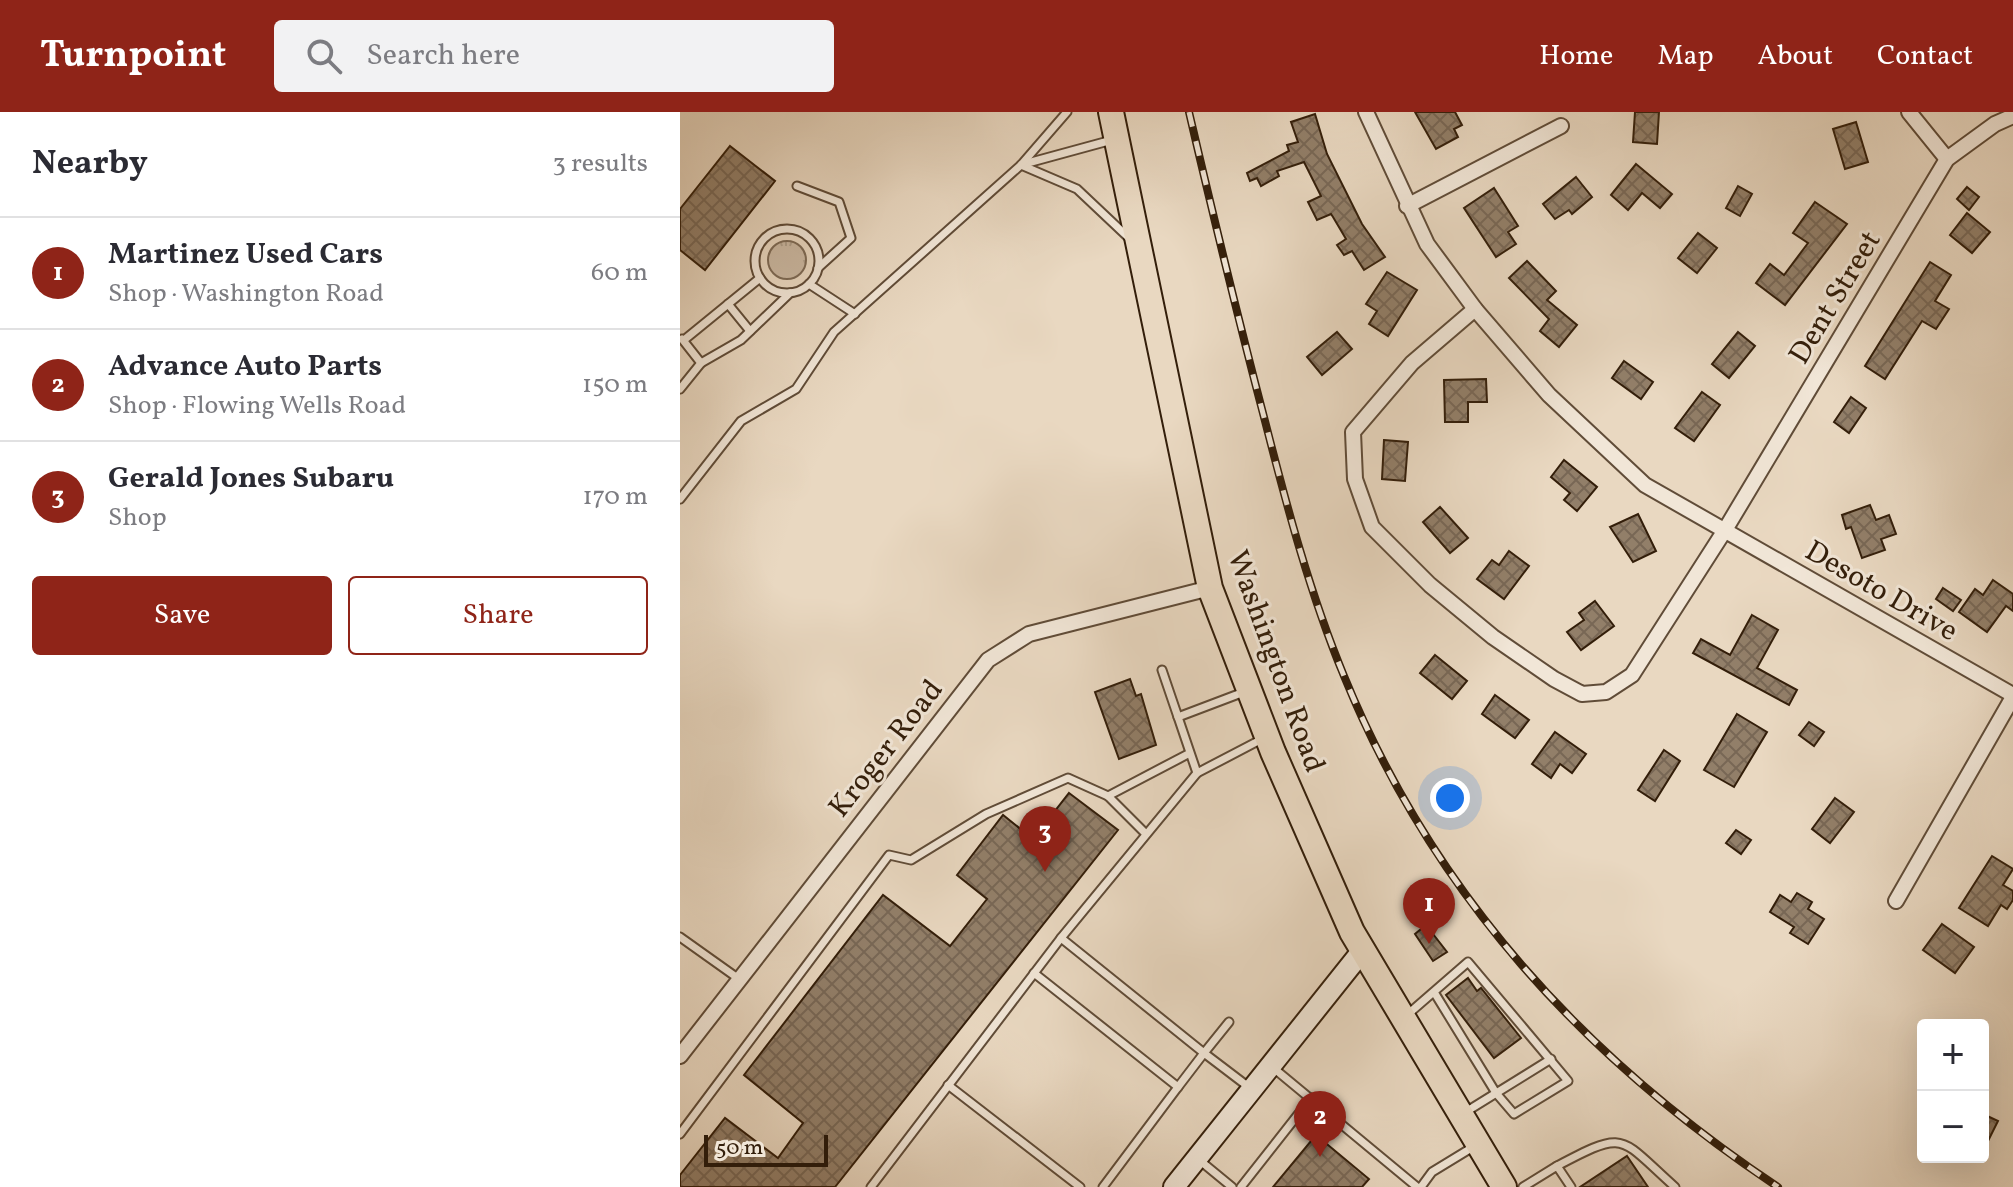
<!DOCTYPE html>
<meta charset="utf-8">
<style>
body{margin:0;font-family:Vollkorn,serif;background:#f2f2f3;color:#2b2b33}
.controls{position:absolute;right:24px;bottom:24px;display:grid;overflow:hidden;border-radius:8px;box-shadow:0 8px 32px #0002}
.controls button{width:72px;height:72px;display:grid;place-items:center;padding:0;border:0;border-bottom:2px solid #e1e1e2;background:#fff;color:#2b2b33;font:40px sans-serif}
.scale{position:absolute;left:24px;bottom:20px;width:124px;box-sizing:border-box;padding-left:8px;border:4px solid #331e0a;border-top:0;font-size:22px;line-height:28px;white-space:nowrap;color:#331e0a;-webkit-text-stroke:6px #f1e6d7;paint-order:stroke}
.you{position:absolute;left:770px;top:686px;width:28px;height:28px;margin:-20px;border:6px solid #fff;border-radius:50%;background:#1a73e8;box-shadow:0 0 0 12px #1a73e833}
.badge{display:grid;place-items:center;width:52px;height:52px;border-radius:50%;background:#8f2418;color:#fff;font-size:26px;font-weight:700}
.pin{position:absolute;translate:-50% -66px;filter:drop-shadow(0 2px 4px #0008)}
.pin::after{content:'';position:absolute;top:42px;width:28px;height:24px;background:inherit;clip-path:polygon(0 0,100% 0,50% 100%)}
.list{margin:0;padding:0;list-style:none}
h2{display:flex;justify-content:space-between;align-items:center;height:104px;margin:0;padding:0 32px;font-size:34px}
h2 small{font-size:26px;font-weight:400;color:#7c7c81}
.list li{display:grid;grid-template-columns:52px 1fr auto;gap:24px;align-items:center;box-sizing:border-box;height:112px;padding:0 32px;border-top:2px solid #e1e1e2}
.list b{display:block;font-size:30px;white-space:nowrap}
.list p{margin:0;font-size:26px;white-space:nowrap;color:#7c7c81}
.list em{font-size:26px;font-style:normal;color:#7c7c81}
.actions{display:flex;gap:16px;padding:24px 32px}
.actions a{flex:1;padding:18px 0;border:2px solid #8f2418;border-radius:8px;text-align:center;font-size:28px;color:#8f2418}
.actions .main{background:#8f2418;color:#fff}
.icon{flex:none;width:44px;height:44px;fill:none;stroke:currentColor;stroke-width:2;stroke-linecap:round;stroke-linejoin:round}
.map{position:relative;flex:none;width:1333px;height:1075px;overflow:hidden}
header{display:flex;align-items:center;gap:48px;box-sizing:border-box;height:112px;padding:0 40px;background:#8f2418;color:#fff}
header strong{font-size:38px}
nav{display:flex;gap:44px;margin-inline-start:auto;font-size:28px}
.search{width:560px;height:72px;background:#f2f2f3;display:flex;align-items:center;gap:20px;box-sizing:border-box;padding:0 28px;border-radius:8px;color:#7c7c81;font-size:30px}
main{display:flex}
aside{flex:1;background:#fff}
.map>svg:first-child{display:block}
.grass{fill:url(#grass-tufts);stroke:#7e6b56;stroke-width:2}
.building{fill:url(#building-cross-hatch);stroke:#331e0a;stroke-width:2}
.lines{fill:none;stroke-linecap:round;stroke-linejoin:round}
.lane-casing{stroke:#604c38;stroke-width:11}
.street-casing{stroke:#604c38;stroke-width:18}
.secondary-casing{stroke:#331e0a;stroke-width:24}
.primary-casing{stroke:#331e0a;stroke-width:28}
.lane{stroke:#f1e6d7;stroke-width:7}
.street{stroke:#f1e6d7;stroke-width:14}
.secondary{stroke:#f1e6d7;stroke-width:20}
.primary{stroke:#e9d8c1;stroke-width:24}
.rail-casing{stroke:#331e0a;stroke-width:8}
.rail{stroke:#f1e6d7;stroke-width:5;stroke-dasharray:15;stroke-linecap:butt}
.labels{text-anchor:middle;stroke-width:6;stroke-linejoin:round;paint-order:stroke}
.street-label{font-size:30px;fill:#331e0a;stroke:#f1e6d7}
</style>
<header>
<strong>Turnpoint</strong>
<div class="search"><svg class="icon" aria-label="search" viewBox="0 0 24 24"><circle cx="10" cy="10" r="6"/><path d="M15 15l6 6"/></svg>Search here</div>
<nav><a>Home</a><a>Map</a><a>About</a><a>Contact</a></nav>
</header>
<main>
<aside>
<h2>Nearby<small>3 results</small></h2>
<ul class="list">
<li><span class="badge">1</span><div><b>Martinez Used Cars</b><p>Shop · Washington Road</p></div><em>60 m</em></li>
<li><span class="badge">2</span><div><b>Advance Auto Parts</b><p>Shop · Flowing Wells Road</p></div><em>150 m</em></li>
<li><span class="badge">3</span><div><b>Gerald Jones Subaru</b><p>Shop</p></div><em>170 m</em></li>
</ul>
<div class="actions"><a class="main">Save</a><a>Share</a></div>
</aside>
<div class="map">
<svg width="1333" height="1075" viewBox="0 0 1333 1075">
<defs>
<pattern id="grass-tufts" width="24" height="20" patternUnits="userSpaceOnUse" patternTransform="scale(2)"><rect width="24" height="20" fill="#cab8a2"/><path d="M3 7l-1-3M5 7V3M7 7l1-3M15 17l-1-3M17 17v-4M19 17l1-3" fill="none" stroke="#ae9e8a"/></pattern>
<pattern id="building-cross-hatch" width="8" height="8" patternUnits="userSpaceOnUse" patternTransform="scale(2)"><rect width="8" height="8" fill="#927f69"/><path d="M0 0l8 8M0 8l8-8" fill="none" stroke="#786755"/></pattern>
</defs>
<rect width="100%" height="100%" fill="#e9d8c1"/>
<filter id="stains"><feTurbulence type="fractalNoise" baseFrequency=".0025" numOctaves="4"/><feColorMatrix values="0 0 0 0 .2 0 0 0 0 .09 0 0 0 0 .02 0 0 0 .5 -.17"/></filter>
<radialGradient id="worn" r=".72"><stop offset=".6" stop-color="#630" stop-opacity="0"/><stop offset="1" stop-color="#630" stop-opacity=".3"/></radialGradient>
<circle class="grass" cx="107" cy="148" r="19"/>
<g class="building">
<path d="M735 0H775L782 13 774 17 778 25 756 37Z"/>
<path d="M955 0H979L977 32 953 30Z"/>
<path d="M635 2 647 42 682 112 705 145 684 158 672 139 664 143 657 133 666 127 653 105 651 102 637 108 628 90 641 84 624 50 597 59 599 64 581 74 577 66 570 69 567 61 609 39 607 33 618 30 611 10Z"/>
<path d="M1176 10 1188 50 1165 57 1153 17Z"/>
<path d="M50 34 95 69 25 158 0 138V97Z"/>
<path d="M956 52 992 82 980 96 962 81 948 98 931 83Z"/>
<path d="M896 65 912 85 892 102 889 98 875 107 863 92Z"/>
<path d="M1058 74 1072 82 1060 104 1046 96Z"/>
<path d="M1287 75 1299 85 1289 98 1277 87Z"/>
<path d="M814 76 838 114 828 120 836 132 816 145 784 96Z"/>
<path d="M1135 90 1167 112 1105 193 1076 171 1090 152 1104 163 1128 131 1113 121Z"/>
<path d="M1287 101 1310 120 1292 141 1270 123Z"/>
<path d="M1018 121 1037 136 1017 161 998 146Z"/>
<path d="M847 149 876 179 867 188 897 213 879 235 860 219 869 207 829 166Z"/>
<path d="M1250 150 1271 163 1255 189 1269 197 1256 217 1242 209 1205 267 1185 254Z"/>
<path d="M707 160 737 178 708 224 689 212 697 199 686 192Z"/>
<path d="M657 220 672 237 642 263 627 245Z"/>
<path d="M1058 220 1075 234 1049 266 1032 252Z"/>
<path d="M944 249 973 270 961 287 932 266Z"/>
<path d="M806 267 807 290H788V310H765L764 268Z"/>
<path d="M1022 280 1040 293 1014 329 995 316Z"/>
<path d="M1171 285 1186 296 1169 321 1154 310Z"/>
<path d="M704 328 728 330 725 369 702 367Z"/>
<path d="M884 348 917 375 897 399 884 388 890 381 871 365Z"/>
<path d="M1190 393 1196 408 1209 403 1216 422 1201 427 1205 438 1182 446 1171 415 1166 417 1162 403Z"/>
<path d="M760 395 788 426 770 441 743 410Z"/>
<path d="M958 402 976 439 953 450 930 415Z"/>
<path d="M829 439 849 454 824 487 797 467 812 448 819 453Z"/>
<path d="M1313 468 1333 482V499L1326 494 1307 520 1279 500 1295 477 1303 483Z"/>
<path d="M1263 476 1281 488 1273 499 1256 487Z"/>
<path d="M915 489 934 514 901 538 887 520 904 508 899 501Z"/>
<path d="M1072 503 1098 518 1077 556 1117 578 1109 593 1013 541 1021 527 1050 543Z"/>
<path d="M755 543 787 569 772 587 740 561Z"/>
<path d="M450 567 456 584 461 582 476 633 439 647 415 580Z"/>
<path d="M815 583 849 608 835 626 802 602Z"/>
<path d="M1057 602 1087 620 1054 675 1024 658Z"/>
<path d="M1129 610 1144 620 1134 634 1119 623Z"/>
<path d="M875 620 906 642 892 661 880 652 871 666 852 652Z"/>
<path d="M984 638 1000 649 975 689 958 678Z"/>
<path d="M389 681 438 718 155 1075H0V1063L45 1006 98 1046 123 1011 64 963 203 783 270 834 307 787 277 763 323 703 353 727Z"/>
<path d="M1155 686 1174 700 1150 731 1132 717Z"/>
<path d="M1056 718 1071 728 1061 742 1046 731Z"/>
<path d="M1312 744 1333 757 1323 773 1333 779V788L1327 797 1321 793 1308 814 1279 796Z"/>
<path d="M1117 781 1132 790 1128 797 1144 807 1128 832 1110 821 1114 815 1090 800 1100 783 1111 790Z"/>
<path d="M1262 812 1294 835 1275 861 1243 838Z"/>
<path d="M746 813 767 840 753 849 735 822Z"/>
<path d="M788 866 797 879 801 876 841 926 814 946 766 883Z"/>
<path d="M1303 1002 1318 1009 1303 1039Z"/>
<path d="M636 1023 689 1067 682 1075H593Z"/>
<path d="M947 1044 968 1075H900Z"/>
</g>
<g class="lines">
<defs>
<g id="lane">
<path d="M344 52 432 28"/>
<path d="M341 53 397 77 450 127"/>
<path d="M117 74 159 90 171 126 138 156"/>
<circle cx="107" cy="149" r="32"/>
<path d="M129 172 175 202"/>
<path d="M48 192 70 219"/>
<path d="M4 228 80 166"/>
<path d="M21 251 61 228 110 181"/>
<path d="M0 277 21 251 2 227"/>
<path d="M0 387 61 309 116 277 154 220 341 53 387 0"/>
<path d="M482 558 498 605 564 580"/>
<path d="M498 605 517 661 584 626"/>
<path d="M517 661 381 826 524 941 549 910"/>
<path d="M428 684 508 642"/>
<path d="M0 825 59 867"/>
<path d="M354 861 498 975 524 941 570 976"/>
<path d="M727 903 788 850 888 969 834 1002 816 981 754 880"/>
<path d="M591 954 737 1075"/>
<path d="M268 973 400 1075"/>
<path d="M784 1001 871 947"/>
<path d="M0 1022 209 743 231 748 306 702 388 666 428 684 465 721"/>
<path d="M518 1047 552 1075"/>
<path d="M877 1054C947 1017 938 1024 995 1075"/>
<path d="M191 1075 381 826"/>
<path d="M423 1075 498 975"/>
<path d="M561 1075 631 986"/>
<path d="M741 1075 752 1060 793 1035"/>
<path d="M843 1075 877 1054 891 1075"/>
</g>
<g id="street">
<path d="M686 0 747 132 795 197 869 283 965 373 1333 583"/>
<path d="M1229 0 1267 47"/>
<path d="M727 94 881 14"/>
<path d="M795 197 732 251 673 320 675 367 692 415 750 473 813 525 874 567 902 582 926 580 952 563 1045 418 1267 47 1315 12 1333 4"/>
<path d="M1216 789 1333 585"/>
<path d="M0 944 308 548 349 522 530 476"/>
</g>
<path id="secondary" d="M494 1075 683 838"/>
<path id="primary" d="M431 0 530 476 593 640 672 820 824 1075"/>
</defs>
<use href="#lane" class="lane-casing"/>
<use href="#street" class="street-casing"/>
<use href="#secondary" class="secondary-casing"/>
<use href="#primary" class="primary-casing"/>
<use href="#lane" class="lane"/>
<use href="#street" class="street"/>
<use href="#secondary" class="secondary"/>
<use href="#primary" class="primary"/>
<defs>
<path id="rail" d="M509 0C533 103 558 206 585 309 607 395 630 482 664 564 753 782 904 946 1098 1075"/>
</defs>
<use href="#rail" class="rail-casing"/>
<use href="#rail" class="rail"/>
</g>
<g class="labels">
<g class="street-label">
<text transform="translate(1154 185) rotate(-59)" y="10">Dent Street</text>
<text transform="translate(1202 478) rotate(30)" y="10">Desoto Drive</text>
<text transform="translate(597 549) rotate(70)" y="10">Washington Road</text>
<text transform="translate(205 636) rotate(-52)" y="10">Kroger Road</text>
</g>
</g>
<rect width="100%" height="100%" filter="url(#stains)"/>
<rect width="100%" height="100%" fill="url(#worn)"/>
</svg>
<div class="controls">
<button>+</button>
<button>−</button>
</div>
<div class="scale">50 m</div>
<div class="you"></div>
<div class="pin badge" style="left:749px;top:832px">1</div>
<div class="pin badge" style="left:640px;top:1045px">2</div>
<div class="pin badge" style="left:365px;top:760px">3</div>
</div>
</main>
